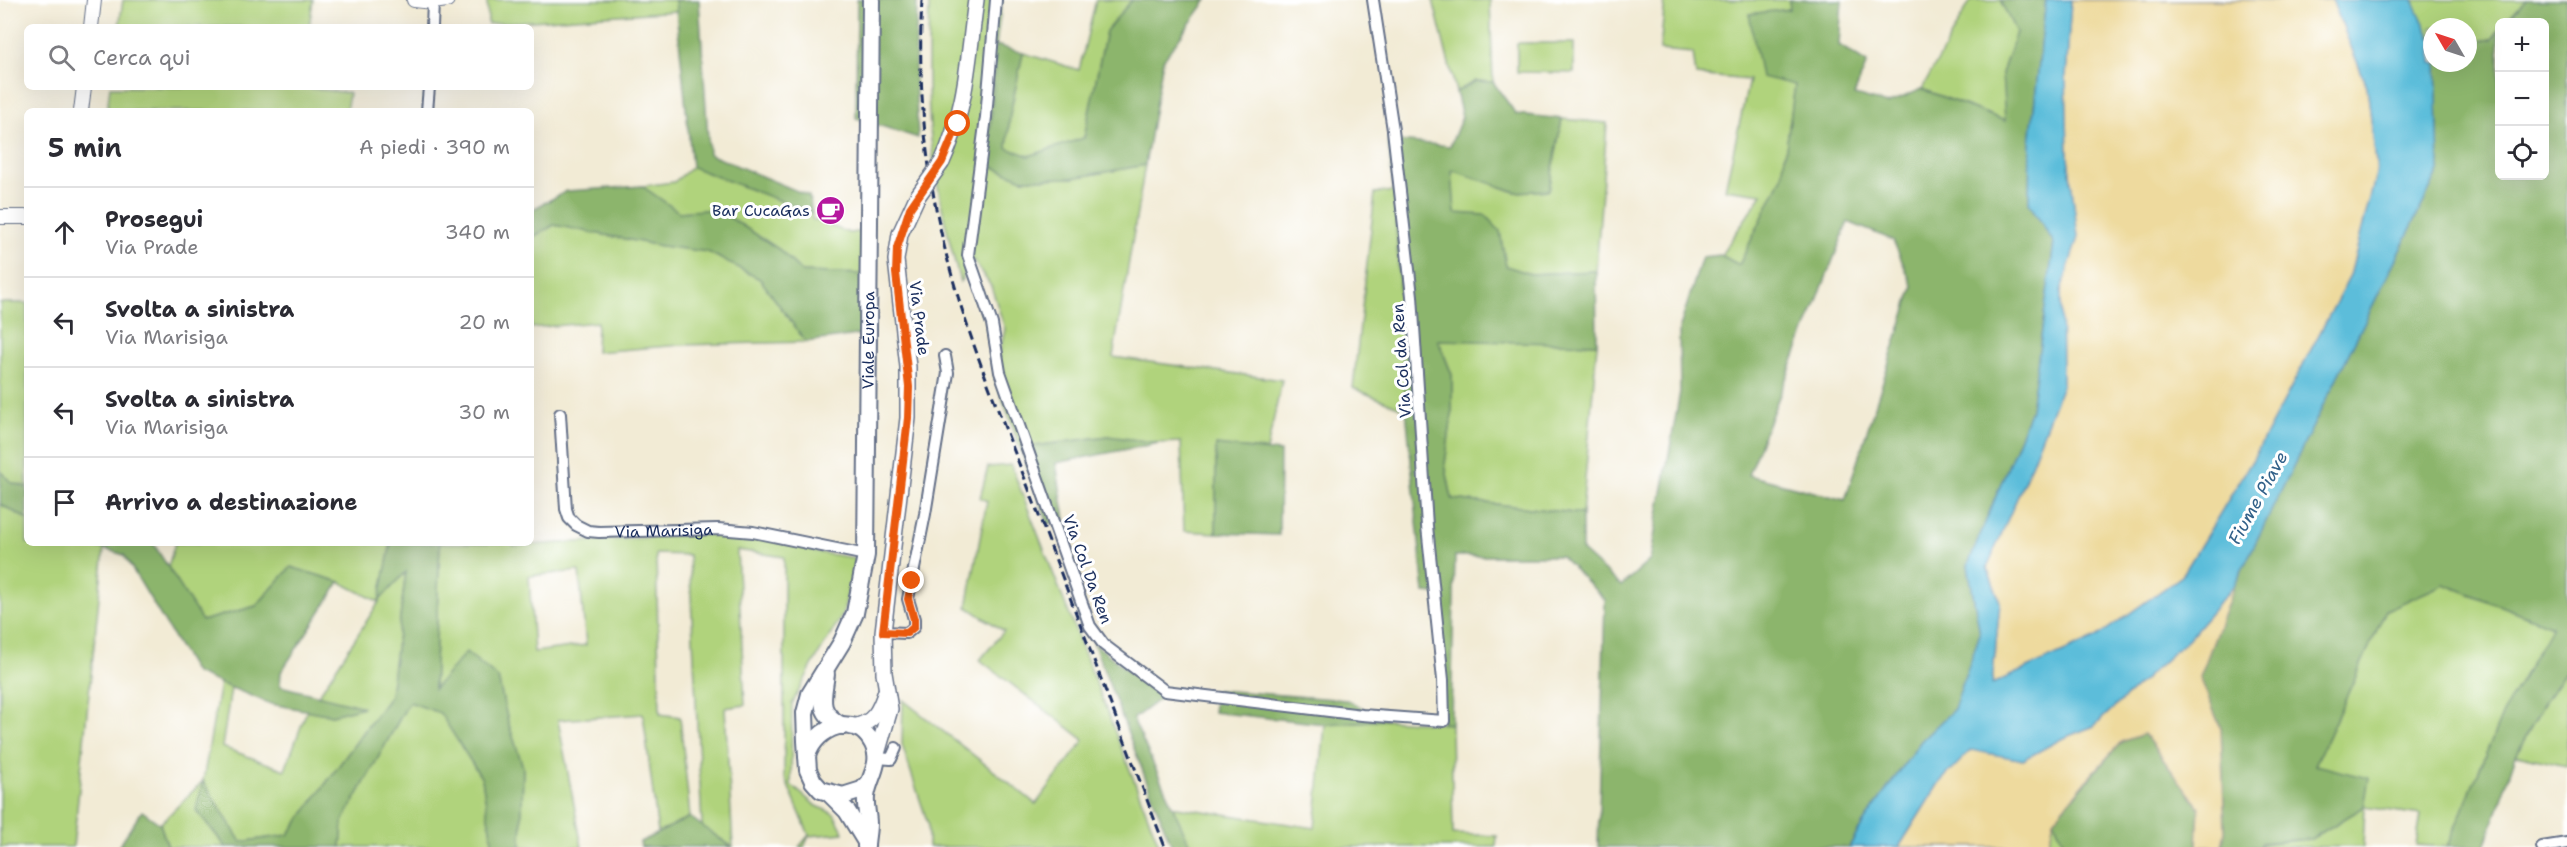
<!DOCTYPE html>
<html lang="it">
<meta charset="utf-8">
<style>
body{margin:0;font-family:"Shantell Sans",sans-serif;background:#f2f2f3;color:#2b2b33}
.controls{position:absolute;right:18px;top:18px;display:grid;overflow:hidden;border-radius:9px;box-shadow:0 6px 24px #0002}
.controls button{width:54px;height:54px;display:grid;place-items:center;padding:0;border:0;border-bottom:2px solid #e1e1e2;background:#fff;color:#2b2b33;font:30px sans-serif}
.compass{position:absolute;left:2423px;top:18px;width:54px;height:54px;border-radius:50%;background:#fff;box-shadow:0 6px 24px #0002;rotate:309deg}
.stop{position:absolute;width:18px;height:18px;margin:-14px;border:4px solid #ea580c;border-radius:50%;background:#fff}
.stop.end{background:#ea580c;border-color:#fff;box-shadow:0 2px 6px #0008}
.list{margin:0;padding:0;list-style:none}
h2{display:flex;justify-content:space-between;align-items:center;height:78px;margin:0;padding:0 24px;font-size:26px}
h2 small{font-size:20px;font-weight:400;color:#7c7c81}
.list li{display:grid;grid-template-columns:39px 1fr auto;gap:18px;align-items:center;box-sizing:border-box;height:90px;padding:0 24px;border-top:2px solid #e1e1e2}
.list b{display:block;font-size:22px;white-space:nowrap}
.list p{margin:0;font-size:20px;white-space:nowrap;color:#7c7c81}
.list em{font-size:20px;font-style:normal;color:#7c7c81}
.icon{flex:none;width:33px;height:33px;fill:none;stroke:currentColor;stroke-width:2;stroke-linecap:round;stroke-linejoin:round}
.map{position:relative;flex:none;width:2567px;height:847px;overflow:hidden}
.search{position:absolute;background:#fff;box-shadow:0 6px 24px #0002;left:24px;top:24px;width:510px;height:66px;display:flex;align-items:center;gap:15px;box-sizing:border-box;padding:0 21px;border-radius:9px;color:#7c7c81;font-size:22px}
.panel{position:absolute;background:#fff;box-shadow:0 6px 24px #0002;left:24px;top:108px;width:510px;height:438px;border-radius:9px}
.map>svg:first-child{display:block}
.green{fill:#b0d37c;stroke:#66816d;stroke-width:1.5;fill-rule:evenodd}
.forest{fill:#8cb56c;stroke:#547265;stroke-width:1.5;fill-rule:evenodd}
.sand{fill:#eeda9e;stroke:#84847e;stroke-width:1.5}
.water{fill:#5cbdda;stroke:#3c769c;stroke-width:1.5}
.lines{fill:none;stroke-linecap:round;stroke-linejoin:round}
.minor-casing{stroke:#667188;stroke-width:14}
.tertiary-casing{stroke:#667188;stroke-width:16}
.secondary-casing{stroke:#667188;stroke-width:18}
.primary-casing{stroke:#667188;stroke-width:20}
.minor{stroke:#fff;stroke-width:10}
.tertiary{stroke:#fff;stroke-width:14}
.secondary{stroke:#fff;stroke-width:15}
.primary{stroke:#fff;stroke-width:16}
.rail{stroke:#1b2f5e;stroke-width:3;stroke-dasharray:9 4.5;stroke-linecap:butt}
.secondary-bridge-casing{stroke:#667188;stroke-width:18;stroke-linecap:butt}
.secondary-bridge{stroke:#fff;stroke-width:15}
.route{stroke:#ea580c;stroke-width:8}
.labels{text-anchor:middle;stroke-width:6;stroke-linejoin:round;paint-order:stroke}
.poi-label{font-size:16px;fill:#1b2f5e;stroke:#fff;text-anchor:end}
.street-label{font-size:16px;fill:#1b2f5e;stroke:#fff}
.water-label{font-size:18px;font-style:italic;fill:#326189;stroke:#fff}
</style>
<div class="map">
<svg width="2567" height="847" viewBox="0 0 2567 847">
<rect width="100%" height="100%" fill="#fff"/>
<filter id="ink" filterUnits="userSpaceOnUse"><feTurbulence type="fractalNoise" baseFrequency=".0167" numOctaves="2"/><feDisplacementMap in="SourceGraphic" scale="12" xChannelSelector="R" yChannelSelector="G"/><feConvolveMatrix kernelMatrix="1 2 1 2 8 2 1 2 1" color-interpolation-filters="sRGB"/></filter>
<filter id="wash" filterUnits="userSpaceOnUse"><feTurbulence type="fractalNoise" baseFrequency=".008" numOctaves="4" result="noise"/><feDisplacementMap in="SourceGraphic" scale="24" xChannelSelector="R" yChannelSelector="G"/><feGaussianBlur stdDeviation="1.35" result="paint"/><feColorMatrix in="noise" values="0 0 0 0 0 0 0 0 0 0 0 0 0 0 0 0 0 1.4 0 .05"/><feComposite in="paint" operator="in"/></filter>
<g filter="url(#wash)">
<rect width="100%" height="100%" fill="#f2ebd5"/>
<g class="green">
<path d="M123 0H313L309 27H119Z"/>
<path d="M487 0H675L676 11 488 24Z"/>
<path d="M929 0H1002L996 46 988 165 1023 179 1072 178 1145 165 1113 357 1282 380 1267 450 1216 446V533L1184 531 1181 442 1159 443 1108 436 1020 448 994 375 1005 329 991 286 973 260 960 282C949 241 939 199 933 156 926 105 928 52 929 0Z"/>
<path d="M1096 0H1132L1106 31 1084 138 1029 156 1007 149 1010 114 1023 53 1079 70Z"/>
<path d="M1433 0H1490L1493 82 1476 81 1456 92Z"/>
<path d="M1665 0H1789L1790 9 1749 15 1795 85 1782 177 1739 265 1721 255 1762 194 1725 189 1749 80 1696 75 1693 53 1660 50Z"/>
<path d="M1971 0H2000L2016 32 2002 73 2006 121 1922 89Z"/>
<path d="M2413 0H2526L2506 22H2500L2499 30 2493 39 2468 43V27H2432V41Z"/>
<path d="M1517 43H1574V73L1517 72Z"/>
<path d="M110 87H301L349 93 346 111H107Z"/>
<path d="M1562 119 1607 123 1596 271 1531 274 1505 266 1455 214 1451 169 1515 192 1549 190Z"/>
<path d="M692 167 812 213V219L849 233 866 231 863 274 802 272 780 250 717 209 679 212 642 186 674 182Z"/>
<path d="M1394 191 1395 204 1406 410 1353 388 1375 193Z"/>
<path d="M554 225 661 246 708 252 760 279 806 342 681 345 596 352 597 322 531 328V238Z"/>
<path d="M0 303H27V487L12 483 0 471Z"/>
<path d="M1438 339 1597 344 1582 514 1452 499 1445 464 1452 414V375Z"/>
<path d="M1011 465 1160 847H928V824L902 745 903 700 1036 804 1084 740 980 660 1004 631 967 607 987 501 980 498 988 467Z"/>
<path d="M0 504 27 519V543H85L104 549 73 847H0Z"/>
<path d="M722 533 758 535 816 552 856 558 843 614 814 662 792 704 791 785 815 805 834 814 844 833 809 836 804 847H799L809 835 784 776V557L737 550 745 705 725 708 733 847 702 826 689 555 656 554 660 714 680 717 690 817 658 833 643 714 558 720 582 847H521L523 767 508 722 498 678 434 690 440 543H512L513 546ZM579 571 586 645 534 652 529 576Z"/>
<path d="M175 543H391L380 600 406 570 390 696 288 835 241 842 196 810 226 847H168L160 824 203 781 220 683 231 688 222 747 285 770 307 710 332 715 362 707 318 696 379 602 340 582 291 567 256 606 201 621 168 567Z"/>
<path d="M2444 584 2553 626 2503 713 2447 847 2416 845 2421 815 2365 807 2363 847H2259L2260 844 2311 839 2364 807 2315 765 2386 610Z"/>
<path d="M2567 669V766L2516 755 2543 705Z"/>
<path d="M409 702 440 712 482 779 493 847H341L343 821Z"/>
<path d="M1387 720 1451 724 1453 834 1497 836 1496 847H1191L1170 806 1315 828 1325 724Z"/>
<path d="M2054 820 2065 847H2048Z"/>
</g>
<g class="forest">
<path d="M675 0H699L709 154 809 196 812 213 692 167Z"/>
<path d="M857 0H917L915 77 918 138 856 118Z"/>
<path d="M1132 0H1207L1163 60 1145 165 1072 178 1023 179 988 165 996 45 1023 53 1010 114 1007 148 1029 156 1084 138 1106 31Z"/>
<path d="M1789 0H1842L1839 45 1867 63 1854 95 1887 104 1922 89 2005 121 2002 73 2016 32 2000 0H2046L2030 144 2029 203 2054 243 2031 410 1968 565 1980 634 1954 709 1921 741 1864 822 1849 847H1598L1605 600 1561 556H1455L1451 724 1442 723 1436 594 1424 593 1406 410 1395 204 1388 140 1450 146 1462 117 1456 92 1476 81 1493 82 1516 114 1562 119 1549 190 1516 192 1452 170 1455 213 1485 215 1500 231 1506 266 1531 274 1596 271 1597 344 1438 340 1452 375V414L1445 464 1452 499 1582 514V551L1621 586 1650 560 1680 392 1679 330 1702 257 1721 255 1739 265 1782 177 1795 85 1761 77 1749 14 1790 9ZM1848 222 1893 240 1913 287 1845 500 1748 475Z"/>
<path d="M2526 0H2567V669L2543 705 2516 755 2485 847H2447L2503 713 2552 626 2444 584 2386 610 2315 765 2369 778 2364 807 2311 839 2261 843 2259 847H2222L2225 831 2221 729 2200 677 2235 584 2439 171 2436 63H2468V43L2492 39 2499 30 2500 176H2544V22H2506Z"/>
<path d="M642 186 679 212 717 209 780 250 802 272 863 274 864 334 806 342 760 279 708 252 661 246 554 225 531 238V210L567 191Z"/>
<path d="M1108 436 1159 443 1056 463 1065 519 1048 524 1020 448Z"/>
<path d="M1216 445 1280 452 1279 535 1216 533Z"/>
<path d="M0 471 12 483 27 487V519L0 504Z"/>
<path d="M85 543H153L202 621 256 606 291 567 340 582 281 672 280 686 364 707 332 715 271 704 195 673 124 555Z"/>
<path d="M391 543H440L434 689 466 652 498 678 508 722 523 767 521 847H493L482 779 440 713 409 702 343 821 341 847H226L196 810 203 781 241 842 288 835 390 696 406 572 379 601Z"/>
<path d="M1093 642 1161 698 1133 719 1191 847H1172Z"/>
<path d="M1216 690 1347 700 1387 720 1325 724 1213 712Z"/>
<path d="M2144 734 2199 807 2197 847H2065L2054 820 2121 742Z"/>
<path d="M142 811 160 824 168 847H118Z"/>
<path d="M690 817 731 847H641L640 842Z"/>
</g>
<g class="sand">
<path d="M2071 0H2332L2367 86 2377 171 2350 276 2252 461 2182 576 2095 638 1992 684 2000 602 1987 567 2027 475 2062 385 2061 290 2078 237 2068 157 2066 77Z"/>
<path d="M2235 584 2200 677 2221 729 2225 831 2222 847H2197L2199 807 2144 734 2121 742 2086 781 2054 820 2048 847H1899L1939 783 1971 749 2023 760 2063 738 2094 726 2189 638Z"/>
</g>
<path class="water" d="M2046 0H2071L2066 77 2068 157 2078 237 2061 290 2062 385 2027 475 1987 567 2000 602 1992 684 2095 638 2182 576 2252 461 2350 276 2377 171 2367 86 2332 0H2413L2432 41V63H2436L2439 171 2235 584 2189 638 2094 726 2063 738 2023 760 1971 750 1939 783 1899 847H1849L1864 822 1921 741 1954 709 1980 634 1968 565 2031 410 2054 243 2029 203 2030 144Z"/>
</g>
<g filter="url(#ink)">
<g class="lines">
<defs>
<g id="minor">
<path d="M996 0 986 117 968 255 992 324 1000 372 1090 626 1104 645 1165 691 1362 715 1444 721 1443 680 1427 526 1412 296 1393 130 1373 0"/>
<path d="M432 27 433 2"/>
<path d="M427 111 429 87"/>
<path id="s1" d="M560 414 566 509 569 518 576 525 588 531 599 532 718 529 753 532 866 555"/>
<path d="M883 632 907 633 914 627V619L908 599 925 514 948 373 945 356"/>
<path d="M877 758 891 759 896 748"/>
<path d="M2542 847 2567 843"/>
</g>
<g id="tertiary">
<path d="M414 0 433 2 447 0"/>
<path d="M91 27 94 0"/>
<path d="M81 111 84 87"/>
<path d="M0 217H27"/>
</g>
<g id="secondary">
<path d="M942 162C967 108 968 58 976 0"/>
<path d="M852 727C874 724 880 710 886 691"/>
<path d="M877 754 890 709 884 673 883 632 908 418V367L896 260 900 234 917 197"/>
</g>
<g id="primary">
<path d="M826 674C823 698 816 713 843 726"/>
<path d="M807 756C816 726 856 711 873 744 883 764 868 777 866 797 865 806 868 815 868 824 868 832 866 839 866 847"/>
<path id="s2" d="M869 783 862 790 843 796 821 790 813 781 808 770 806 741 805 713 810 694 842 642 855 613 866 555 871 0"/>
<path d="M830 794 847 811 866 842"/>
</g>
</defs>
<use href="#minor" class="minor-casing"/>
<use href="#tertiary" class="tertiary-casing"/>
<use href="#secondary" class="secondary-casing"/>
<use href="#primary" class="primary-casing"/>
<use href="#minor" class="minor"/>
<use href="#tertiary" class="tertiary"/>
<use href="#secondary" class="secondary"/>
<use href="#primary" class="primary"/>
<path class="rail" d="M922 0C917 89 926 179 949 265 971 348 1006 428 1036 508 1079 621 1122 734 1165 847"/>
<defs>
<path id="secondary-bridge" d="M917 197 942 162"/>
</defs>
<use href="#secondary-bridge" class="secondary-bridge-casing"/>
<use href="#secondary-bridge" class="secondary-bridge"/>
</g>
</g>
<g class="lines" filter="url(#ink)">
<path class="route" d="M912 581 908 599 914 619V627L907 633 883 632 908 418 909 387 896 273 897 248 910 208 942 162 958 124"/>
</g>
<defs>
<symbol id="cafe-disc" viewBox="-11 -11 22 22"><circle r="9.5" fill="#b5179e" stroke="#fff"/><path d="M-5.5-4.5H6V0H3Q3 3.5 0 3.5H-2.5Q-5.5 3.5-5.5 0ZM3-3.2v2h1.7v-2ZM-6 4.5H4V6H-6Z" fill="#fff"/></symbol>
</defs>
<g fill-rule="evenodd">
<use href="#cafe-disc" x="814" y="194" width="33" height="33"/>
</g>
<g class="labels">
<g class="poi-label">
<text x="810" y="216">Bar CucaGas</text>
</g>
<g class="street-label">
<text transform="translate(920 318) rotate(83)" y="6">Via Prade</text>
<text dy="6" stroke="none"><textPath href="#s2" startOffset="520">Viale Europa</textPath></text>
<text transform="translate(1401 361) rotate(-94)" y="6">Via Col da Ren</text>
<text dy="6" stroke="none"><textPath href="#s1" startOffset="204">Via Marisiga</textPath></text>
<text transform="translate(1088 569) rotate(70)" y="6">Via Col Da Ren</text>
</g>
<g class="water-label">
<text transform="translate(2258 498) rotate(-61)" y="6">Fiume Piave</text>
</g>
</g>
</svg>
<div class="controls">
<button>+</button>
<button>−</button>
<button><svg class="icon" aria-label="locate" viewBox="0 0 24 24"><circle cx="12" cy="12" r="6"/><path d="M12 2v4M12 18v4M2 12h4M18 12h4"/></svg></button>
</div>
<svg class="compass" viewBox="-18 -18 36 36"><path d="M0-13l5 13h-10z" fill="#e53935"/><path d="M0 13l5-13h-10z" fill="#7c7c81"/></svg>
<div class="stop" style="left:958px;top:124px"></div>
<div class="stop end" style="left:912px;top:581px"></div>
<div class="search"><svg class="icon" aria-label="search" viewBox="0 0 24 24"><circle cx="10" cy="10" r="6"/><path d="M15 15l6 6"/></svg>Cerca qui</div>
<section class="panel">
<h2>5 min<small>A piedi · 390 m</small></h2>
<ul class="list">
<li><svg class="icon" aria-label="ahead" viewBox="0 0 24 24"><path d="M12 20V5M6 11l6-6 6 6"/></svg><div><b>Prosegui</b><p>Via Prade</p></div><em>340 m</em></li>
<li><svg class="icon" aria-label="left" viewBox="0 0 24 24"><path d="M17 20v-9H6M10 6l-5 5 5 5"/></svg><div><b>Svolta a sinistra</b><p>Via Marisiga</p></div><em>20 m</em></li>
<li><svg class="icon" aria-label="left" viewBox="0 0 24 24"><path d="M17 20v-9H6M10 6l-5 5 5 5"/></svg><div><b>Svolta a sinistra</b><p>Via Marisiga</p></div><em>30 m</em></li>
<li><svg class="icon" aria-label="arrive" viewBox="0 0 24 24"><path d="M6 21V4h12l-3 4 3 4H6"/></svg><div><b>Arrivo a destinazione</b></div></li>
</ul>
</section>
</div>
